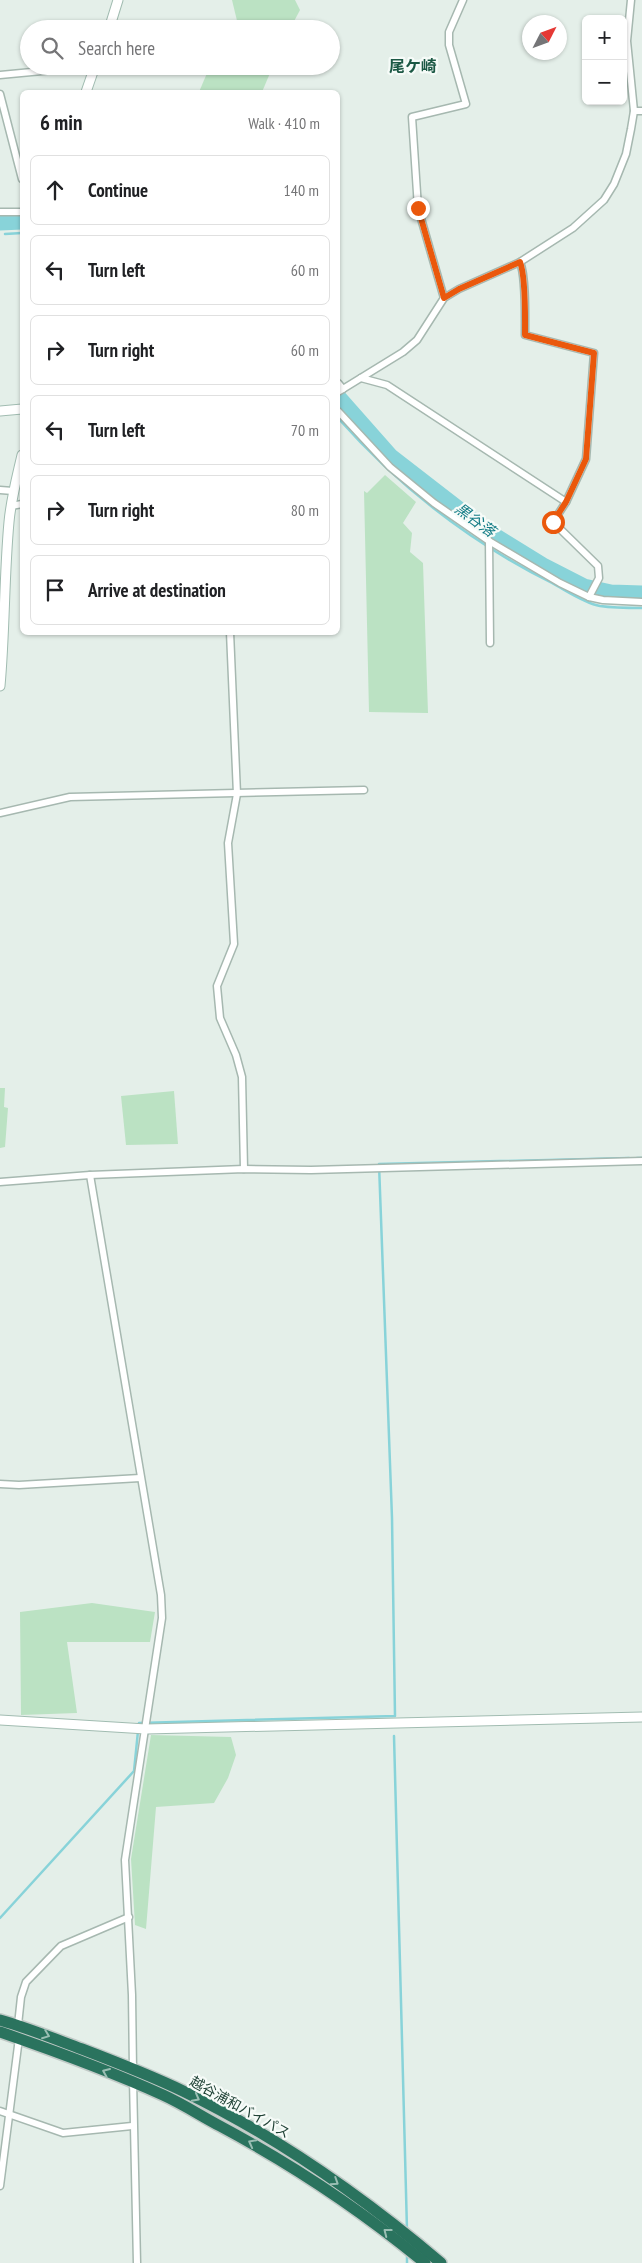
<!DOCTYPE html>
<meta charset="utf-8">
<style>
body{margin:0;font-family:"PT Sans Narrow","Noto Sans JP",sans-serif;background:#f6f6f6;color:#202124}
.controls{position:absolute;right:15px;top:15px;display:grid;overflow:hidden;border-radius:8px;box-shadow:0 1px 4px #0004}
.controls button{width:45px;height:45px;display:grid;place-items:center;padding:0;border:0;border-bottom:1px solid #e0e0e0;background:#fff;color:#202124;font:25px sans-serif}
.compass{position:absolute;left:522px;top:15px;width:45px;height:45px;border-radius:50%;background:#fff;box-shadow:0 1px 4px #0004;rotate:48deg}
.stop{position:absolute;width:15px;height:15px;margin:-11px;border:4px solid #ea580c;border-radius:50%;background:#fff}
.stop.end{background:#ea580c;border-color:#fff;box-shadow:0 1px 5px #0008}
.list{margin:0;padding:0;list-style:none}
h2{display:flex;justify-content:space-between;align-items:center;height:65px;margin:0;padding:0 20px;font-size:21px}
h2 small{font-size:16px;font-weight:400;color:#757577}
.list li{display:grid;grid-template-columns:32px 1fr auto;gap:15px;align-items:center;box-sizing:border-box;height:70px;margin:0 10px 10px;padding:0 10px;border:1px solid #e0e0e0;border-radius:8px}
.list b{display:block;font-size:19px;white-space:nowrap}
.list em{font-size:16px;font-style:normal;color:#757577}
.icon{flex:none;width:28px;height:28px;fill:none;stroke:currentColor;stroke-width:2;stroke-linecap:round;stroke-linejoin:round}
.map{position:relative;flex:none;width:642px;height:2263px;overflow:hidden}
.search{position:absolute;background:#fff;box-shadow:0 1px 4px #0004;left:20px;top:20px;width:320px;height:55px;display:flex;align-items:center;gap:12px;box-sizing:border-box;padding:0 18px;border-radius:28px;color:#757577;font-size:19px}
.panel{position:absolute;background:#fff;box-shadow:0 1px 4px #0004;left:20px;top:90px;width:320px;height:545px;border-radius:8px}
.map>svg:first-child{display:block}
.green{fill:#bbe2c3}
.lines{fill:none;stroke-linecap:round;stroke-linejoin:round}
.stream{stroke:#88d3d9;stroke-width:2.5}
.river{stroke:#88d3d9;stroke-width:15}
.street-casing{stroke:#a6b8b0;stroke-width:9}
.secondary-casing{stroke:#a1bcb1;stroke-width:11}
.highway-casing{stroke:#c1cac7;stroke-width:14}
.street{stroke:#fff;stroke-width:6}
.secondary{stroke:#fff;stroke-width:9}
.highway{stroke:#2a735e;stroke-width:11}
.oneway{stroke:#9abeb3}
.route{stroke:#ea580c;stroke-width:6}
.labels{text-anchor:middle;stroke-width:4.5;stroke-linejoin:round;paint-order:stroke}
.street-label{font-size:14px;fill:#214337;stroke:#f6fbf8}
.water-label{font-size:15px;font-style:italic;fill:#147c86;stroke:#f6fbf8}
.quarter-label{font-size:16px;font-weight:bold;fill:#1b5844;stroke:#f6fbf8}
</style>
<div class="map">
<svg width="642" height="2263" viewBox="0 0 642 2263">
<rect width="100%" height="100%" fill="#e4efe9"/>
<g class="green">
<path d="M232 0H295L300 10 290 29H239Z"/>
<path d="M210 66H273L262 92H199Z"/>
<path d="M385 475 416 502 403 523 412 533 410 552 423 563 428 713 369 712 364 491 367 493Z"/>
<path d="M0 1088H5L4 1107 8 1108 5 1147 0 1148Z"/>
<path d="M174 1091 178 1144 126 1145 121 1096Z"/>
<path d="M92 1603 155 1612 150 1642H67L77 1713 21 1715 20 1612Z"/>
<path d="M151 1735 231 1737 236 1755 228 1778 214 1803 156 1807 146 1929 135 1925 131 1859Z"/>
</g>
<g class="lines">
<g class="stream">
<path d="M5 234 22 233"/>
<path d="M338 418C399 487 470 542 552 583 567 591 584 603 600 606 614 608 628 608 642 608"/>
<path d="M637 1158H642"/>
<path d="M139 1725V1723L395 1716 392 1518 379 1164 629 1158"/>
<path d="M394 1736 407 2230"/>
<path d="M0 1918 134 1771 138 1731"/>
<path d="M407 2253V2263"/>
</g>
<g class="river">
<path d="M0 223 22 222"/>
<path d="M338 396 391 456 488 531 543 565 584 586 611 592 642 593"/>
</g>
<defs>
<g id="street">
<path d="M0 75 95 66"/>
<path d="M0 94 22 179"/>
<path d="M634 111H642"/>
<path d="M0 212H22"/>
<path d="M520 262C526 277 525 316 525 335L594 353 586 459 566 502 553 522 598 566 599 578 589 597"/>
<path d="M444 298 418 208 412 117 466 104 449 45V32L463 0"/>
<path d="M361 378 387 385 566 502"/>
<path d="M338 383 343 389"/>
<path d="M338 392 403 352 417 340 444 298 459 289 520 262 573 228 604 200 614 184 626 154 631 129 634 111 627 41 631 0"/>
<path d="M338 411 390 467 434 503 489 541 560 583 589 597 603 600 642 602"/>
<path d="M0 490 13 491"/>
<path d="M11 506 22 504"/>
<path d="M489 541 490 643"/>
<path d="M230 632 237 794 228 843 234 944 217 986 220 1018 236 1055 242 1077 244 1169"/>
<path d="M0 813 70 797 364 790"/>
<path d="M90 1175 161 1595 162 1618 125 1860 132 1995 133 2070"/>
<path d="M0 1182 90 1175 244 1169 311 1170 642 1161"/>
<path d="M0 1484 19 1485 140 1478"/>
<path d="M18 2025 21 1997 26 1982 61 1946 129 1917"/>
<path d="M133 2080 137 2263"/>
<path d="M0 2111 63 2133 132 2126"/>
<path d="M0 2186 19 2038"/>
</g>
<g id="secondary">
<path d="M109 29 118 0"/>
<path d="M86 92 95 66"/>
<path d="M0 411 22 409"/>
<path d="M0 686C5 631 4 576 9 522 11 499 17 477 22 455"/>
<path d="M0 1720 146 1729 642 1717"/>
</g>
<g id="highway">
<path d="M0 2020C28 2028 55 2039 82 2049 116 2062 150 2075 183 2091 276 2136 363 2197 441 2263"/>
<path d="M0 2032C55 2051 110 2071 163 2095 183 2104 201 2116 220 2126 293 2165 361 2210 425 2263"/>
</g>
</defs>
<use href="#street" class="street-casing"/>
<use href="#secondary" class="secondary-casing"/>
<use href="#highway" class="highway-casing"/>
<use href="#street" class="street"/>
<use href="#secondary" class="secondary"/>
<use href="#highway" class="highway"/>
</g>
<defs><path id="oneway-chevron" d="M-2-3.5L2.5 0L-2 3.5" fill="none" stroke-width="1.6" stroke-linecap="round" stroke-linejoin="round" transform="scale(1.25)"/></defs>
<g class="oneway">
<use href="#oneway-chevron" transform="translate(46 2035) rotate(21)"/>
<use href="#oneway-chevron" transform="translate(106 2072) rotate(-157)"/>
<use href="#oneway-chevron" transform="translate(196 2098) rotate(28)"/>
<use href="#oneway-chevron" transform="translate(252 2143) rotate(-152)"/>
<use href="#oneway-chevron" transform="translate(335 2182) rotate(33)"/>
<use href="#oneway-chevron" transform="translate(387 2232) rotate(-142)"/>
</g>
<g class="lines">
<path class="route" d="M418 208 444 298 459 289 520 262C526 277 525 316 525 335L594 353 586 459 566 502 553 522"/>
</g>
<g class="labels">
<g class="street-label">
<text transform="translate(240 2107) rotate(29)" y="5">越谷浦和バイパス</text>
</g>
<g class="water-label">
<text transform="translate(475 520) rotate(36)" y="5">黒谷落</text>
</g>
<g class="quarter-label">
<text x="413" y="72">尾ケ崎</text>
</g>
</g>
</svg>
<div class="controls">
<button>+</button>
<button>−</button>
</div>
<svg class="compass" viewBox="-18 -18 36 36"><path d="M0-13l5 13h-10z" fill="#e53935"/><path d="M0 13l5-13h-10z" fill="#757577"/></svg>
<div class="stop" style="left:553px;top:522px"></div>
<div class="stop end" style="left:418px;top:208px"></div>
<div class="search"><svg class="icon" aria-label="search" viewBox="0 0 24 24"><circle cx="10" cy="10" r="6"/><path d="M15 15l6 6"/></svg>Search here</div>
<section class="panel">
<h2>6 min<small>Walk · 410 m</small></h2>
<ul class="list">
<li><svg class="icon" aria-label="ahead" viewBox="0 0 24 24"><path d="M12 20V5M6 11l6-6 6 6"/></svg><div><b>Continue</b></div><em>140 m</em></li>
<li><svg class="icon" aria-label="left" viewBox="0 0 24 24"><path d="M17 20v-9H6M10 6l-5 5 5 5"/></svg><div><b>Turn left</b></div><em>60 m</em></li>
<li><svg class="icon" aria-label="right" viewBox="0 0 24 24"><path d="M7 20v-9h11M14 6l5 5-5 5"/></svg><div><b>Turn right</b></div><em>60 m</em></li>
<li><svg class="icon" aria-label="left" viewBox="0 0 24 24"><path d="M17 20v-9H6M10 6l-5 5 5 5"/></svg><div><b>Turn left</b></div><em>70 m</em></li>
<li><svg class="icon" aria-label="right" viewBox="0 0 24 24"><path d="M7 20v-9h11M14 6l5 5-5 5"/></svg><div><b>Turn right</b></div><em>80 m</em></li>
<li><svg class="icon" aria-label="arrive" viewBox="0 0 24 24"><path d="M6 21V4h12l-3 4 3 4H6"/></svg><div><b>Arrive at destination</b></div></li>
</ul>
</section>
</div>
